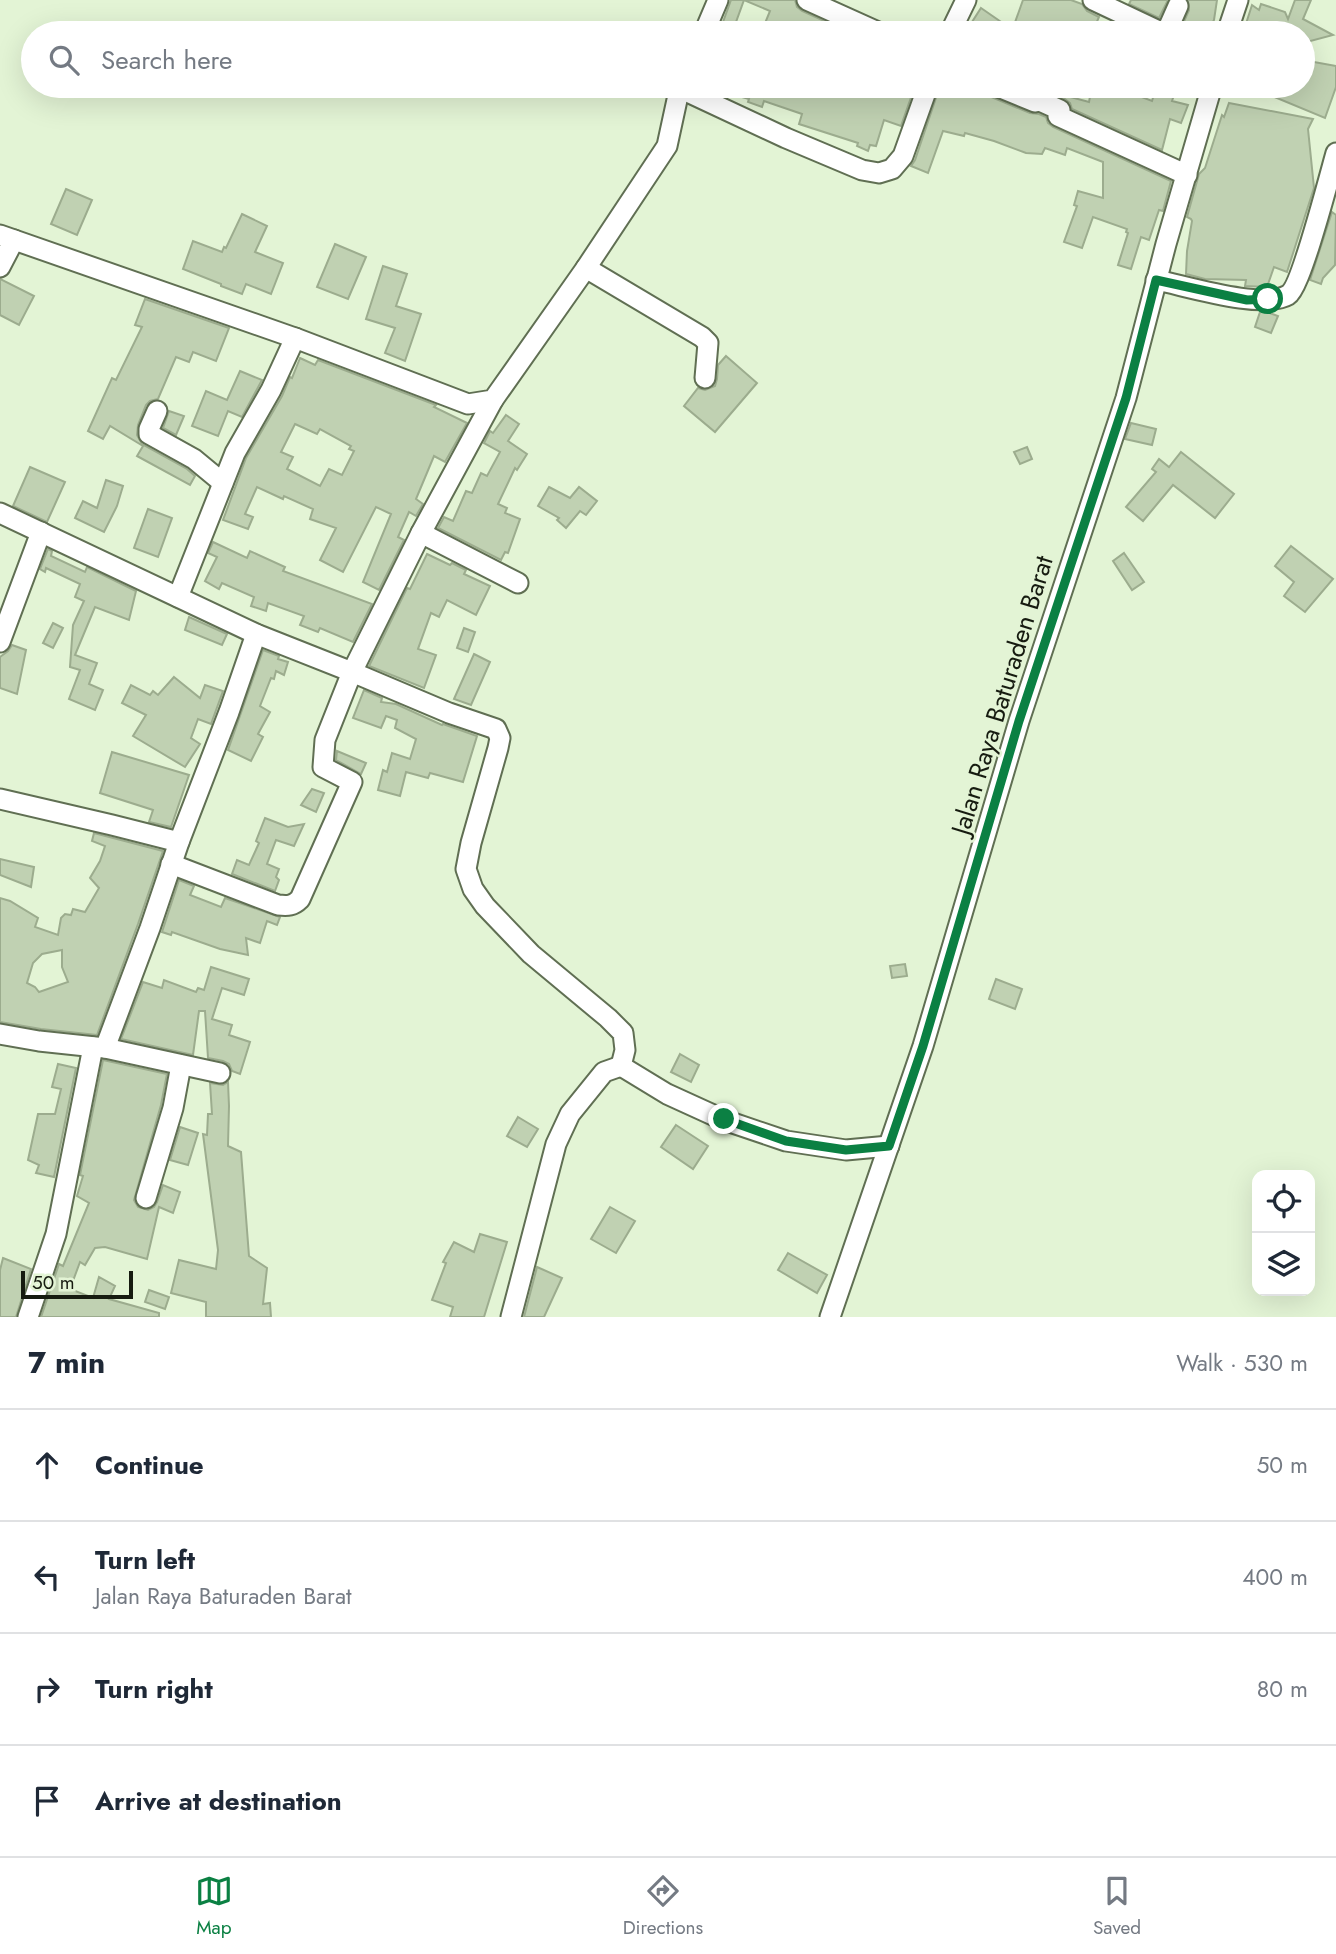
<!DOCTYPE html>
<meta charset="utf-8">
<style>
body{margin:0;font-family:Jost,sans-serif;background:#f2f2f3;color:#1f2937}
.controls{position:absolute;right:21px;bottom:21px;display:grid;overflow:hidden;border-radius:14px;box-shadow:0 7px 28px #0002}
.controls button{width:63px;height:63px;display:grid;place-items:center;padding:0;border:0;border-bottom:2px solid #e0e1e3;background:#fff;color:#1f2937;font:35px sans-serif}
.scale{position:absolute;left:21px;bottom:18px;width:112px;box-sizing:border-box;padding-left:7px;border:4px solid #161b10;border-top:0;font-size:19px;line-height:24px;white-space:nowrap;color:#161b10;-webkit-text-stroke:5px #e3f4d5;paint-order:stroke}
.stop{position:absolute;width:21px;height:21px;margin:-16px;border:5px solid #0b8043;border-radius:50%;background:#fff}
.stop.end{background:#0b8043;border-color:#fff;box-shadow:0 2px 7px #0008}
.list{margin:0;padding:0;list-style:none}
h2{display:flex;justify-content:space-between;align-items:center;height:91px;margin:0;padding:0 28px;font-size:30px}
h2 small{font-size:23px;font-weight:400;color:#747a83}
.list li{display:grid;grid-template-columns:46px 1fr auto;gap:21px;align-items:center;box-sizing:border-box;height:112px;padding:0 28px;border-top:2px solid #e0e1e3}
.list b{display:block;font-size:26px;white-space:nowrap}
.list p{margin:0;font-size:23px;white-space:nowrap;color:#747a83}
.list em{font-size:23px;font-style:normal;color:#747a83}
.icon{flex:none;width:38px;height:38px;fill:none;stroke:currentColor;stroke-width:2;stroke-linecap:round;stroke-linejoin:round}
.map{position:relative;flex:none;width:1336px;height:1317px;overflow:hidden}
.search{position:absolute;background:#fff;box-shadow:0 7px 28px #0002;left:21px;right:21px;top:21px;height:77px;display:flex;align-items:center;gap:18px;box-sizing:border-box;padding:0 24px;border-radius:38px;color:#747a83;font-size:26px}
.sheet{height:539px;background:#fff}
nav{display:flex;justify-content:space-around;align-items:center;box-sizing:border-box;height:98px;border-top:2px solid #e0e1e3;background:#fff;font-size:19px;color:#747a83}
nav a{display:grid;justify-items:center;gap:4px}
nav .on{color:#0b8043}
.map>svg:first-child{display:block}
.building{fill:#c0d1b2;stroke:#9cac8e;stroke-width:2;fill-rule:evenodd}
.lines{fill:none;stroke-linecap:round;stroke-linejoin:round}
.minor-casing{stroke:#606f53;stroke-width:23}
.minor{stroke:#fff;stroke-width:19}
.route{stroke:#0b8043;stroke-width:9}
.labels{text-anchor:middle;stroke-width:5;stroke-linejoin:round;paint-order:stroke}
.street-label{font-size:26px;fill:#161b10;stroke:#e3f4d5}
</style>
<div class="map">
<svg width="1336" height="1317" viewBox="0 0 1336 1317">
<rect width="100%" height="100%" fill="#e3f4d5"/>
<g class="building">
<path d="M731 0H744L732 33H719Z"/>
<path d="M744 0H795L797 7 802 11 851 33H761L770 11Z"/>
<path d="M1023 0H1071L1082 4 1087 11 1099 17 1092 33H1075L1049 23 1045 33 1029 27 1026 33 1013 28Z"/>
<path d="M1131 0H1168L1159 18 1129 4Z"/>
<path d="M1188 0H1217L1214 20 1207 33H1179L1189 10Z"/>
<path d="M1295 0H1311L1303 19 1333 35 1303 43V33H1243L1252 5 1259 10 1261 4 1285 12 1288 19Z"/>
<path d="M981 8 1017 33H969L975 24 972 22Z"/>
<path d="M1303 60 1336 66V87L1325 118 1248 86H1303Z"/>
<path d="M715 86H758L784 95 787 86 814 94 817 86H915L901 126 884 120 876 146 870 145 868 151 857 146 858 143 799 124 802 114 764 101 762 107 748 102 749 99 714 89Z"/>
<path d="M940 86H984L986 93 991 97 1030 113 1039 114 1046 117 1048 123 1053 127 1171 181 1163 211 1159 210 1149 240 1141 237 1131 269 1118 265 1128 233 1126 232 1127 229 1093 217 1082 248 1064 242 1077 206 1074 205 1078 191 1103 198V162L1067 148 1065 155 1045 148 1042 154 1026 153 994 141 965 133 964 136 943 131 928 173 911 166 915 160Z"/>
<path d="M1028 86H1051L1048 91 1089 102 1092 86H1113L1152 101 1156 88 1174 95 1172 101 1188 105 1181 123 1170 119 1162 150 1072 109 1070 103 1065 99 1045 90 1036 89Z"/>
<path d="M1229 103 1313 119 1308 129 1314 188 1287 272 1274 267 1267 287 1245 286 1246 280 1205 279 1186 274 1187 251 1192 221 1191 219 1187 217 1199 174 1205 168 1222 115 1224 117Z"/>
<path d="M66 189 92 200 77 235 51 224Z"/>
<path d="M1332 212 1336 215 1335 265 1323 278 1321 284 1310 280Z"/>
<path d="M242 214 267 226 255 252 283 263 271 294 246 284 242 294 221 286V284L183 269 193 241 222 252 224 247 226 248Z"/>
<path d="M335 244 366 257 348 299 317 287Z"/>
<path d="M383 266 407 274 396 306 421 314 405 361 385 353 395 328 366 319Z"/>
<path d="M0 279 34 296 19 325 0 315Z"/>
<path d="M145 299 229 328 216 361 193 352 189 362 176 357 158 399 150 401 146 405 138 425 137 435 142 444 187 469 195 476 190 485 137 456 143 446 110 426 103 439 88 431 112 378 116 380 142 327 135 325Z"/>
<path d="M1260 312H1267L1278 316 1271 333 1255 327Z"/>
<path d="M726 356 757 383 715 432 684 406 698 388 705 390 715 386 717 379 718 365Z"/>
<path d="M300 358 315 365 318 360 436 405 434 407 467 423 445 462 434 456 416 499 423 504 416 516 409 512 398 537 404 540 379 590 363 582 391 514 376 507 343 572 320 560 336 528 310 519 313 509 284 496 283 499 257 487 245 514 253 517 248 529 223 520 246 458 282 396 290 377 292 378ZM295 424 317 434 320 429 351 446 349 449 354 451 342 475 329 469 320 486 287 469 293 457 281 452Z"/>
<path d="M240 371 262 380 242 417 228 411 218 436 192 426 206 391 227 400Z"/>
<path d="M169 411 184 416 176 435 163 428Z"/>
<path d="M506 415 519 424 508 441 527 454 517 470 515 468 498 504 507 508 505 513 520 519 508 553 505 552 501 560 438 528 444 517 453 521 466 491 472 493 481 473 487 476 500 452 484 443 490 431 493 433Z"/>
<path d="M1131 423 1156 429 1152 445 1125 439Z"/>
<path d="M1027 447 1032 459 1020 464 1014 452Z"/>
<path d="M1181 452 1234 494 1215 518 1173 485 1143 521 1126 507 1156 472 1152 469 1159 459 1169 467Z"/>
<path d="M30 467 65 482 47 522 13 506Z"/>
<path d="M106 480 123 486 117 506 104 532 75 518 83 501 97 508Z"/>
<path d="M549 487 570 498 579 487 597 501 586 515 580 511 566 528 557 520 559 518 538 506Z"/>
<path d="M148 509 172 518 158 557 134 548Z"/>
<path d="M213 542 247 558 250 551 285 567 283 571 372 604 353 642 320 628 318 632 300 625 304 616 268 603 266 611 251 606 254 597 222 583 219 589 205 581 217 557 208 553Z"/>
<path d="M1291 546 1333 579 1305 612 1284 596 1294 582 1275 566Z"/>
<path d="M48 549 52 551 51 556 85 572 87 567 136 591 129 620 95 607 75 655 97 663 89 684 103 690 95 710 69 699 80 670 70 667 73 625 84 601 75 597 80 584 46 568 45 572 40 569Z"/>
<path d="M1124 553 1144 582 1132 590 1113 561Z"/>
<path d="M427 554 450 565 452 563 466 570 464 574 490 586 476 615 447 600 439 617 431 613 418 649 436 655 424 688 369 666 407 588 410 589Z"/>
<path d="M189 617 227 634 222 645 185 630Z"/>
<path d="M53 623 63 628 53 648 43 643Z"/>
<path d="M464 628 475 632 468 652 457 648Z"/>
<path d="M12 645 26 650 17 694 0 688V657L8 651Z"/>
<path d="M263 650 279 656 278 659 288 662 284 675 276 671 274 679 271 678 260 706 270 712 258 734 263 737 251 761 228 750Z"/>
<path d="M474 654 490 662 471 705 454 699Z"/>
<path d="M174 677 200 698 205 685 223 691 211 724 198 719 191 738 200 744 185 767 133 736 146 715 122 703 131 685 150 695 153 691 158 695Z"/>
<path d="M364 690 382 698 381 702 396 704 442 725 443 724 477 736 463 782 430 773 428 778 406 772 400 796 378 790 383 770 387 772 392 753 410 759 416 739 395 728 397 720 386 716 381 728 353 718Z"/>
<path d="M337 751 366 763 361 774 336 760Z"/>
<path d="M112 752 189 775 171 827 149 822 153 810 100 793Z"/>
<path d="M312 789 324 793 316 812 301 805Z"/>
<path d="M265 818 288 827 304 824 294 846 276 840 267 864 279 869 276 877 279 880 275 891 232 874 237 860 249 865 259 843 256 841Z"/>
<path d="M94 833 163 851 138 924 97 1035 41 1029 0 1022V898L10 901 38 918 35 927 58 935 61 918 65 914 71 915 73 909 85 912 99 888 90 878 100 861 105 846 92 841ZM62 950V967L68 982 39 992 35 987 27 983 33 963 42 954Z"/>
<path d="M0 859 34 867 31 887 0 875Z"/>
<path d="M179 880 194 886 190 895 221 907 225 898 280 917 277 925 267 921 260 943 246 938 248 955 220 949 172 932 171 935 162 932Z"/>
<path d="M905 964 907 976 892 978 890 966Z"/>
<path d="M211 967 249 979 244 995 222 988 212 1019 232 1025 229 1035 250 1042 240 1074 232 1071 229 1064 223 1061 208 1058 205 1011H199L193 1055 121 1039 143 982 162 988 164 980 196 992 198 988 204 990Z"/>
<path d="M996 979 1022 989 1015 1009 989 999Z"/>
<path d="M680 1054 699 1065 691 1082 671 1072Z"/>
<path d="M103 1060 167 1074 161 1105 134 1200 138 1207 148 1210 154 1207 157 1202 163 1185 180 1192 173 1213 159 1207 147 1259 105 1247 95 1248 85 1265 80 1262 70 1289 93 1298 99 1277 115 1286 109 1299 159 1313V1317H41L59 1264 63 1266 89 1203 77 1196 83 1176 80 1175Z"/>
<path d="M58 1064 76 1068 54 1177 36 1173 39 1165 28 1160 38 1114H55L61 1089 52 1087Z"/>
<path d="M228 1082 229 1106 228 1146 241 1152 249 1256 267 1268 263 1304 270 1303 271 1317H206V1302L171 1293 179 1260 216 1269 218 1250 203 1134 207 1135 208 1114H212L210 1083 223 1085Z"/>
<path d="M518 1117 538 1129 527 1147 507 1136Z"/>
<path d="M676 1125 708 1146 693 1169 661 1147Z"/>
<path d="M180 1127 198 1133 188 1165 170 1160Z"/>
<path d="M610 1207 635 1221 616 1253 591 1239Z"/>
<path d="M480 1234 507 1242 484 1317H450L453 1307 432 1300 446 1263 443 1262 454 1242 474 1252Z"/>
<path d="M788 1253 827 1275 817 1293 778 1270Z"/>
<path d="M3 1258 31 1269 16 1317H0V1270Z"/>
<path d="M537 1267 562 1278 544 1317H524Z"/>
<path d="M149 1290 169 1297 165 1309 145 1302Z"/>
</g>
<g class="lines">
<defs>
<g id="minor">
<path d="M807 0 880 33"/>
<path d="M1093 0 1163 33"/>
<path d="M704 33 718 0"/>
<path d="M950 33 966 0"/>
<path d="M1166 33 1178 6"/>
<path d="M1227 33 1238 0"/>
<path d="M996 86 1035 102 1040 101 1060 110 1058 116 1187 175"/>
<path d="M679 88 786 138 862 170 879 173 892 169 903 156 928 86"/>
<path d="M0 235 295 338 468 404 493 400 586 268 667 146 680 86"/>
<path d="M0 267 14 240"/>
<path d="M586 268 702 337 708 343 705 378"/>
<path d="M1156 280C1187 286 1262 310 1288 295 1301 287 1330 174 1336 153"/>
<path d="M157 411 149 429V434L194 459 223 483"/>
<path d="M0 513 256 634 352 672 421 533 493 400"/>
<path d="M421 533 518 583"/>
<path d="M178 597 235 453 271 390 295 338"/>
<path d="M0 642 41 532"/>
<path d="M0 799 112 825 179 842"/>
<path d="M171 864 278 905C288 906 293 906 300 899L352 782 323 767 325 740 352 672 449 713 496 729 500 738 498 748 471 843 466 869 473 889 485 906 531 954 608 1018 623 1033 625 1050 621 1066"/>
<path d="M0 1034 39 1041 105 1048 150 928 179 842 229 712 256 634"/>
<path d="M105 1048 220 1073"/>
<path d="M621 1066 667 1094 724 1120 786 1141 846 1150 889 1146"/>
<path d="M146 1198 173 1108 181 1065"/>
<path d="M28 1317 56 1234 93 1047"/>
<path d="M511 1317 556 1144 570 1114 604 1072 621 1066"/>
<path d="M830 1317 923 1046 1019 721 1126 398 1166 244 1212 86"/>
</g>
</defs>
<use href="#minor" class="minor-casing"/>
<use href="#minor" class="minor"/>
</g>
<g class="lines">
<path class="route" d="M724 1119 786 1141 846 1150 889 1146 923 1046 1019 721 1126 398 1156 280 1247 300 1268 299"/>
</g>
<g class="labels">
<g class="street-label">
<text transform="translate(1002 695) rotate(-73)" y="9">Jalan Raya Baturaden Barat</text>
</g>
</g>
</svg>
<div class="controls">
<button><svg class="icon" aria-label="locate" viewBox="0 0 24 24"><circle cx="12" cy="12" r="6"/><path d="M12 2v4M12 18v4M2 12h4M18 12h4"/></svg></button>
<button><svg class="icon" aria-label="layers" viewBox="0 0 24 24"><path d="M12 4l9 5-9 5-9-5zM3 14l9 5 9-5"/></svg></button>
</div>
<div class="scale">50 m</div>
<div class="stop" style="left:1268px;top:299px"></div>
<div class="stop end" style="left:724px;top:1119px"></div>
<div class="search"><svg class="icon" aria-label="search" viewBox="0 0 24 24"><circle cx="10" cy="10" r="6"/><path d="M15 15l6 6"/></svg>Search here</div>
</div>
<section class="sheet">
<h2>7 min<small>Walk · 530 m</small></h2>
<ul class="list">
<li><svg class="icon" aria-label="ahead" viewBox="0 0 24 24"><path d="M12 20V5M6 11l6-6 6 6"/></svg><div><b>Continue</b></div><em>50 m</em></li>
<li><svg class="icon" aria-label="left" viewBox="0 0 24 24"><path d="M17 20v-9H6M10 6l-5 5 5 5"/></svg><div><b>Turn left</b><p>Jalan Raya Baturaden Barat</p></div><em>400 m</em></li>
<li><svg class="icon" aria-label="right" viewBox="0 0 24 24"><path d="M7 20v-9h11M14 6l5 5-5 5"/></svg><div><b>Turn right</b></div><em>80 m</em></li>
<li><svg class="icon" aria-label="arrive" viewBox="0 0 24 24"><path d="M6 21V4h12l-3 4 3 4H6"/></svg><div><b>Arrive at destination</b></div></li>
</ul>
</section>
<nav>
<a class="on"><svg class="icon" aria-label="map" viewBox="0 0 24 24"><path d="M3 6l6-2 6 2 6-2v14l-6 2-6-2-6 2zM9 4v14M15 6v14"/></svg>Map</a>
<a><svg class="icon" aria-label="directions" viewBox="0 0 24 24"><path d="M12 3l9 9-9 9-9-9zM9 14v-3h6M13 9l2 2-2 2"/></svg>Directions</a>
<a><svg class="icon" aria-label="saved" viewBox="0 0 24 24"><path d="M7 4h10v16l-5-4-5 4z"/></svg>Saved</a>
</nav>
